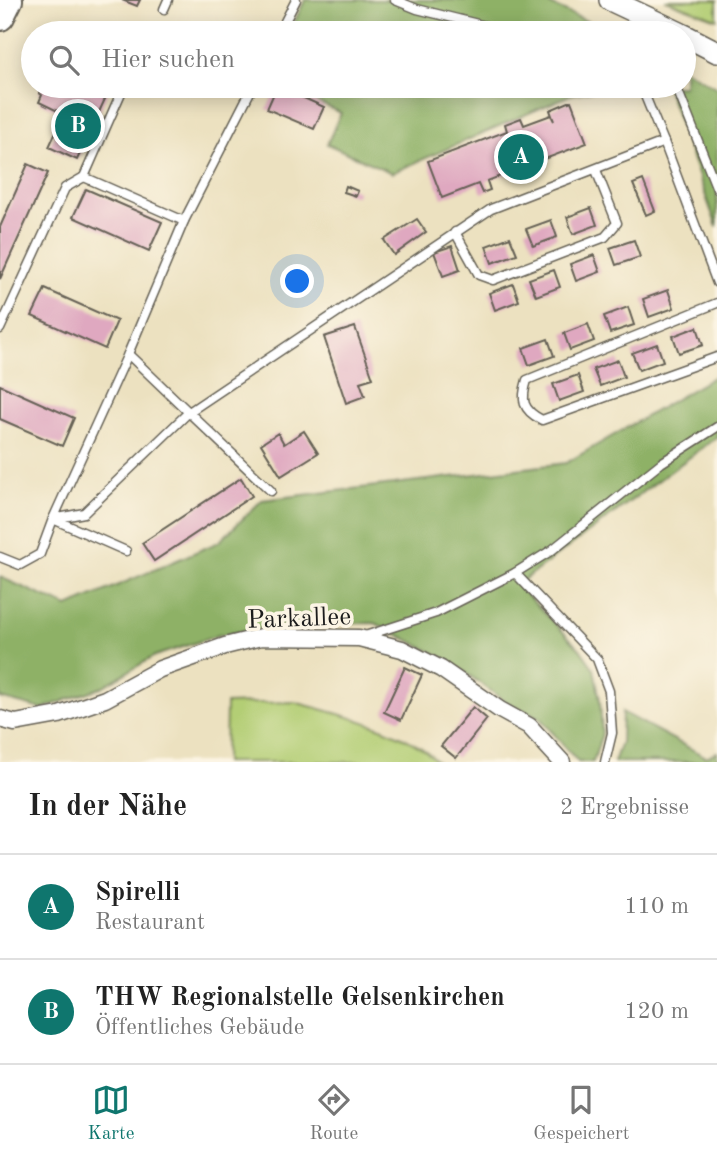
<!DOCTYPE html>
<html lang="de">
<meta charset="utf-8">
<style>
body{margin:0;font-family:"Old Standard TT",serif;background:#f2f2f2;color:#222}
.you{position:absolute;left:298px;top:282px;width:24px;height:24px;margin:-18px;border:5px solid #fff;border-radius:50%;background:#1a73e8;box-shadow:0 0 0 10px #1a73e833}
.badge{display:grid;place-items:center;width:46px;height:46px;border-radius:50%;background:#0f766e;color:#fff;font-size:23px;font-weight:700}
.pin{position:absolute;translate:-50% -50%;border:4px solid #fff;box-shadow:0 2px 7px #0006}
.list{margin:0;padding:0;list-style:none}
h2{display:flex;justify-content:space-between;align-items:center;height:91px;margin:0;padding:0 28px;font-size:30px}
h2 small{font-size:23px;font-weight:400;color:#767676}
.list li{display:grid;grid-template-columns:46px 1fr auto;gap:21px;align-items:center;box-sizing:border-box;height:105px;padding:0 28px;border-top:2px solid #e0e0e0}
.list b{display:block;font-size:26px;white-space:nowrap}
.list p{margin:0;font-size:23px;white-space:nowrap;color:#767676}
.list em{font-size:23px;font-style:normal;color:#767676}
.icon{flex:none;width:38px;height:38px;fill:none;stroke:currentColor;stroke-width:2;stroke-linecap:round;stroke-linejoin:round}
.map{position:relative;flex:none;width:717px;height:762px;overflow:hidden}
.search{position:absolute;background:#fff;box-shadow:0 4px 18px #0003;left:21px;right:21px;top:21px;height:77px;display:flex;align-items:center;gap:18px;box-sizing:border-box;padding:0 24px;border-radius:38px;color:#767676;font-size:26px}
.sheet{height:301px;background:#fff}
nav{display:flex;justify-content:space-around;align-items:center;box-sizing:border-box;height:98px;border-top:2px solid #e0e0e0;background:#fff;font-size:19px;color:#767676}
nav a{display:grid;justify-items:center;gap:4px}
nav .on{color:#0f766e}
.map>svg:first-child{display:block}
.green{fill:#b3ce74;stroke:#687548;stroke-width:2}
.forest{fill:#8eb166;stroke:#556641;stroke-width:2}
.building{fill:#dfa8c0}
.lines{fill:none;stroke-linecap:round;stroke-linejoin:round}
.service-casing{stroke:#656155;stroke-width:11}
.minor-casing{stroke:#656155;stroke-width:19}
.secondary-casing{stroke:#656155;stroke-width:24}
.motorway-casing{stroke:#656155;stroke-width:32}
.service{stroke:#fff;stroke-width:8}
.minor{stroke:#fff;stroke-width:16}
.secondary{stroke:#fff;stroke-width:21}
.motorway{stroke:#fff;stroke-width:28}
.labels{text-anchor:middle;stroke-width:7;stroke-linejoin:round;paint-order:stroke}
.street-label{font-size:26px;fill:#1c1c1c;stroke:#fcf5e5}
</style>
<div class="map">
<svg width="717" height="762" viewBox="0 0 717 762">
<rect width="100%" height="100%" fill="#fcf5e5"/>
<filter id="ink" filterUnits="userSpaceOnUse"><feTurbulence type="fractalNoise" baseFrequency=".0143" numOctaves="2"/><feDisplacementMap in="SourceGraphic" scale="14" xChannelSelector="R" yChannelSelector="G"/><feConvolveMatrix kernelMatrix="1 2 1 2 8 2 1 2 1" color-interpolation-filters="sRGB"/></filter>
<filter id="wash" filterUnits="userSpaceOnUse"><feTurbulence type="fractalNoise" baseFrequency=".00686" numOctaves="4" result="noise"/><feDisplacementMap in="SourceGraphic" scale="28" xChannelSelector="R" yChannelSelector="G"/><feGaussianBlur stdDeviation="1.57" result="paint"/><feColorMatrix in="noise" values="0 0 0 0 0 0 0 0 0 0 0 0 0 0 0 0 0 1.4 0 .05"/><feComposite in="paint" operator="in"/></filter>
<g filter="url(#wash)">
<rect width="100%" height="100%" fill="#ece1c0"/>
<g class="green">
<path d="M665 0H717V19Z"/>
<path d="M294 702C336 713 409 730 438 762H225L226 704Z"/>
</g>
<g class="forest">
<path d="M305 0H540L613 33H289Z"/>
<path d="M684 69 717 88V227L666 86H684Z"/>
<path d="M282 86H616L570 95 392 173 327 144 341 113Z"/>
<path d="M717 375V437L517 585 580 649 594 669 600 700 602 734 593 762H578L539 717 506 702 448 660 375 623 290 624 219 635 155 656 100 688 41 709 0 698V577L68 607 219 542 262 500 566 463Z"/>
<path d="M622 712 706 757 717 752V762H614L621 742Z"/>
</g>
<g id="blocks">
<g class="building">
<path d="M122 0H140L137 6Z"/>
<path d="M42 86H64L74 90 76 86H111L77 160 49 147 64 114 39 102 42 95 39 93Z"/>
<path d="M277 86 324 107 314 129 267 109Z"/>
<path d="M571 101 587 143 487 181 490 190 482 193 478 184 442 198 428 161 507 131 505 124 521 118 524 125 551 115 554 121 550 110Z"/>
<path d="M28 164 48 173 0 279V227Z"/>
<path d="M643 180 655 211 646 215 633 184Z"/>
<path d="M346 186 358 191 356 196 344 192Z"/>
<path d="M86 189 162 222 149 251 73 217Z"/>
<path d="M591 208 597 225 573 234 567 217Z"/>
<path d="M417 219 426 232 394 255 384 240Z"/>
<path d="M551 220 557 237 533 246 526 229Z"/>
<path d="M510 237 517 254 492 263 486 246Z"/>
<path d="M634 240 640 257 616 265 610 248Z"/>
<path d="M452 246 460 270 443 276 434 252Z"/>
<path d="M594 255 600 272 576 281 570 264Z"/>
<path d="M554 270 560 287 536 296 529 279Z"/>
<path d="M513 284 519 301 495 310 489 293Z"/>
<path d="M45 289 117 321 105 349 32 316Z"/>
<path d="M668 290 674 308 649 317 643 299Z"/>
<path d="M628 307 634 325 610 333 604 316Z"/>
<path d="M588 324 594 341 570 350 564 333Z"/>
<path d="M355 327 373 378 360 382 365 396 346 403 324 337Z"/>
<path d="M697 327 703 345 679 353 673 336Z"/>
<path d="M548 339 554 356 529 365 523 348Z"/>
<path d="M657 344 663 361 639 370 632 353Z"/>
<path d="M618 360 624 377 600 386 593 369Z"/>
<path d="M578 375 584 392 559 401 553 384Z"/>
<path d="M0 385 74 418 62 446 0 419Z"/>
<path d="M304 431 318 453 281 476 261 444 278 433 284 444Z"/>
<path d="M241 478 252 496 154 561 142 543Z"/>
<path d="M405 667 422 675 401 720 384 712Z"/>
<path d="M473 707 487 719 456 758 441 746Z"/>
</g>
</g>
</g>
<g filter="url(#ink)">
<use href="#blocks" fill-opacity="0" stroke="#656155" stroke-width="2"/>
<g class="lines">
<defs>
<g id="service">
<path d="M395 0 417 9 514 33"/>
<path d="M164 9 168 0"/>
<path d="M279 33 296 0"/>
<path d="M635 33 642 17"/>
<path d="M124 86 84 177 184 221"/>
<path d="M253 86 184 221 128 354 53 519 84 513 189 412 491 209 664 142 641 86"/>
<path d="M676 86 717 189"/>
<path d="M664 142 717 283"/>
<path d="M455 232 479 275 493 280 605 237 617 223 596 170"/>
<path d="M717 303 527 380C521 400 522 410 542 420L717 357"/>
<path d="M0 329 65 188 84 177"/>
<path d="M128 354 271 491"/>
<path d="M0 557 20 565 40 554 53 519 126 551"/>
<path d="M515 573 597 659 609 691 612 733 605 762"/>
<path d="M365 636 436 613 515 573 552 550 661 463 717 427"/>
</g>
<path id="minor" d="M0 719 15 723 59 715 105 699 160 669 225 646 261 637 359 638 402 649 441 669 500 710 529 726 562 762"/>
<g id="secondary">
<path d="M610 0 680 33"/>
<path d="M684 35 717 52"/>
</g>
<path id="motorway" d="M0 16 8 0"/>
</defs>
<use href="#service" class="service-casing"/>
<use href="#minor" class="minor-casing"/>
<use href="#secondary" class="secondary-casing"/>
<use href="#motorway" class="motorway-casing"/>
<use href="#service" class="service"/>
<use href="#minor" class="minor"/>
<use href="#secondary" class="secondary"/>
<use href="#motorway" class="motorway"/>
</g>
</g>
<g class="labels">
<g class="street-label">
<text transform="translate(299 617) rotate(-2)" y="9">Parkallee</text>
</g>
</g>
</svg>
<div class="you"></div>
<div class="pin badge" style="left:521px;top:157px">A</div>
<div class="pin badge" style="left:78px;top:126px">B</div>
<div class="search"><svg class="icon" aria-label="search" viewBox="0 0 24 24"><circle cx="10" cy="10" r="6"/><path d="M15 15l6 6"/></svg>Hier suchen</div>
</div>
<section class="sheet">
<h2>In der Nähe<small>2 Ergebnisse</small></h2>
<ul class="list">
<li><span class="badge">A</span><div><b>Spirelli</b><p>Restaurant</p></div><em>110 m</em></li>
<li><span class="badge">B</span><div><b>THW Regionalstelle Gelsenkirchen</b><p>Öffentliches Gebäude</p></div><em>120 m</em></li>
</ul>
</section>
<nav>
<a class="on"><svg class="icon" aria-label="map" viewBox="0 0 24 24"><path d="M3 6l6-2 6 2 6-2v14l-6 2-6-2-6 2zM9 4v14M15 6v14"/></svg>Karte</a>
<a><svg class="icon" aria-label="directions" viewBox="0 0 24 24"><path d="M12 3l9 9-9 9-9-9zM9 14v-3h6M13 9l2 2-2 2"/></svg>Route</a>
<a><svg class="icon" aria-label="saved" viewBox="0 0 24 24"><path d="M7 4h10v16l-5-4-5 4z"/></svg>Gespeichert</a>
</nav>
